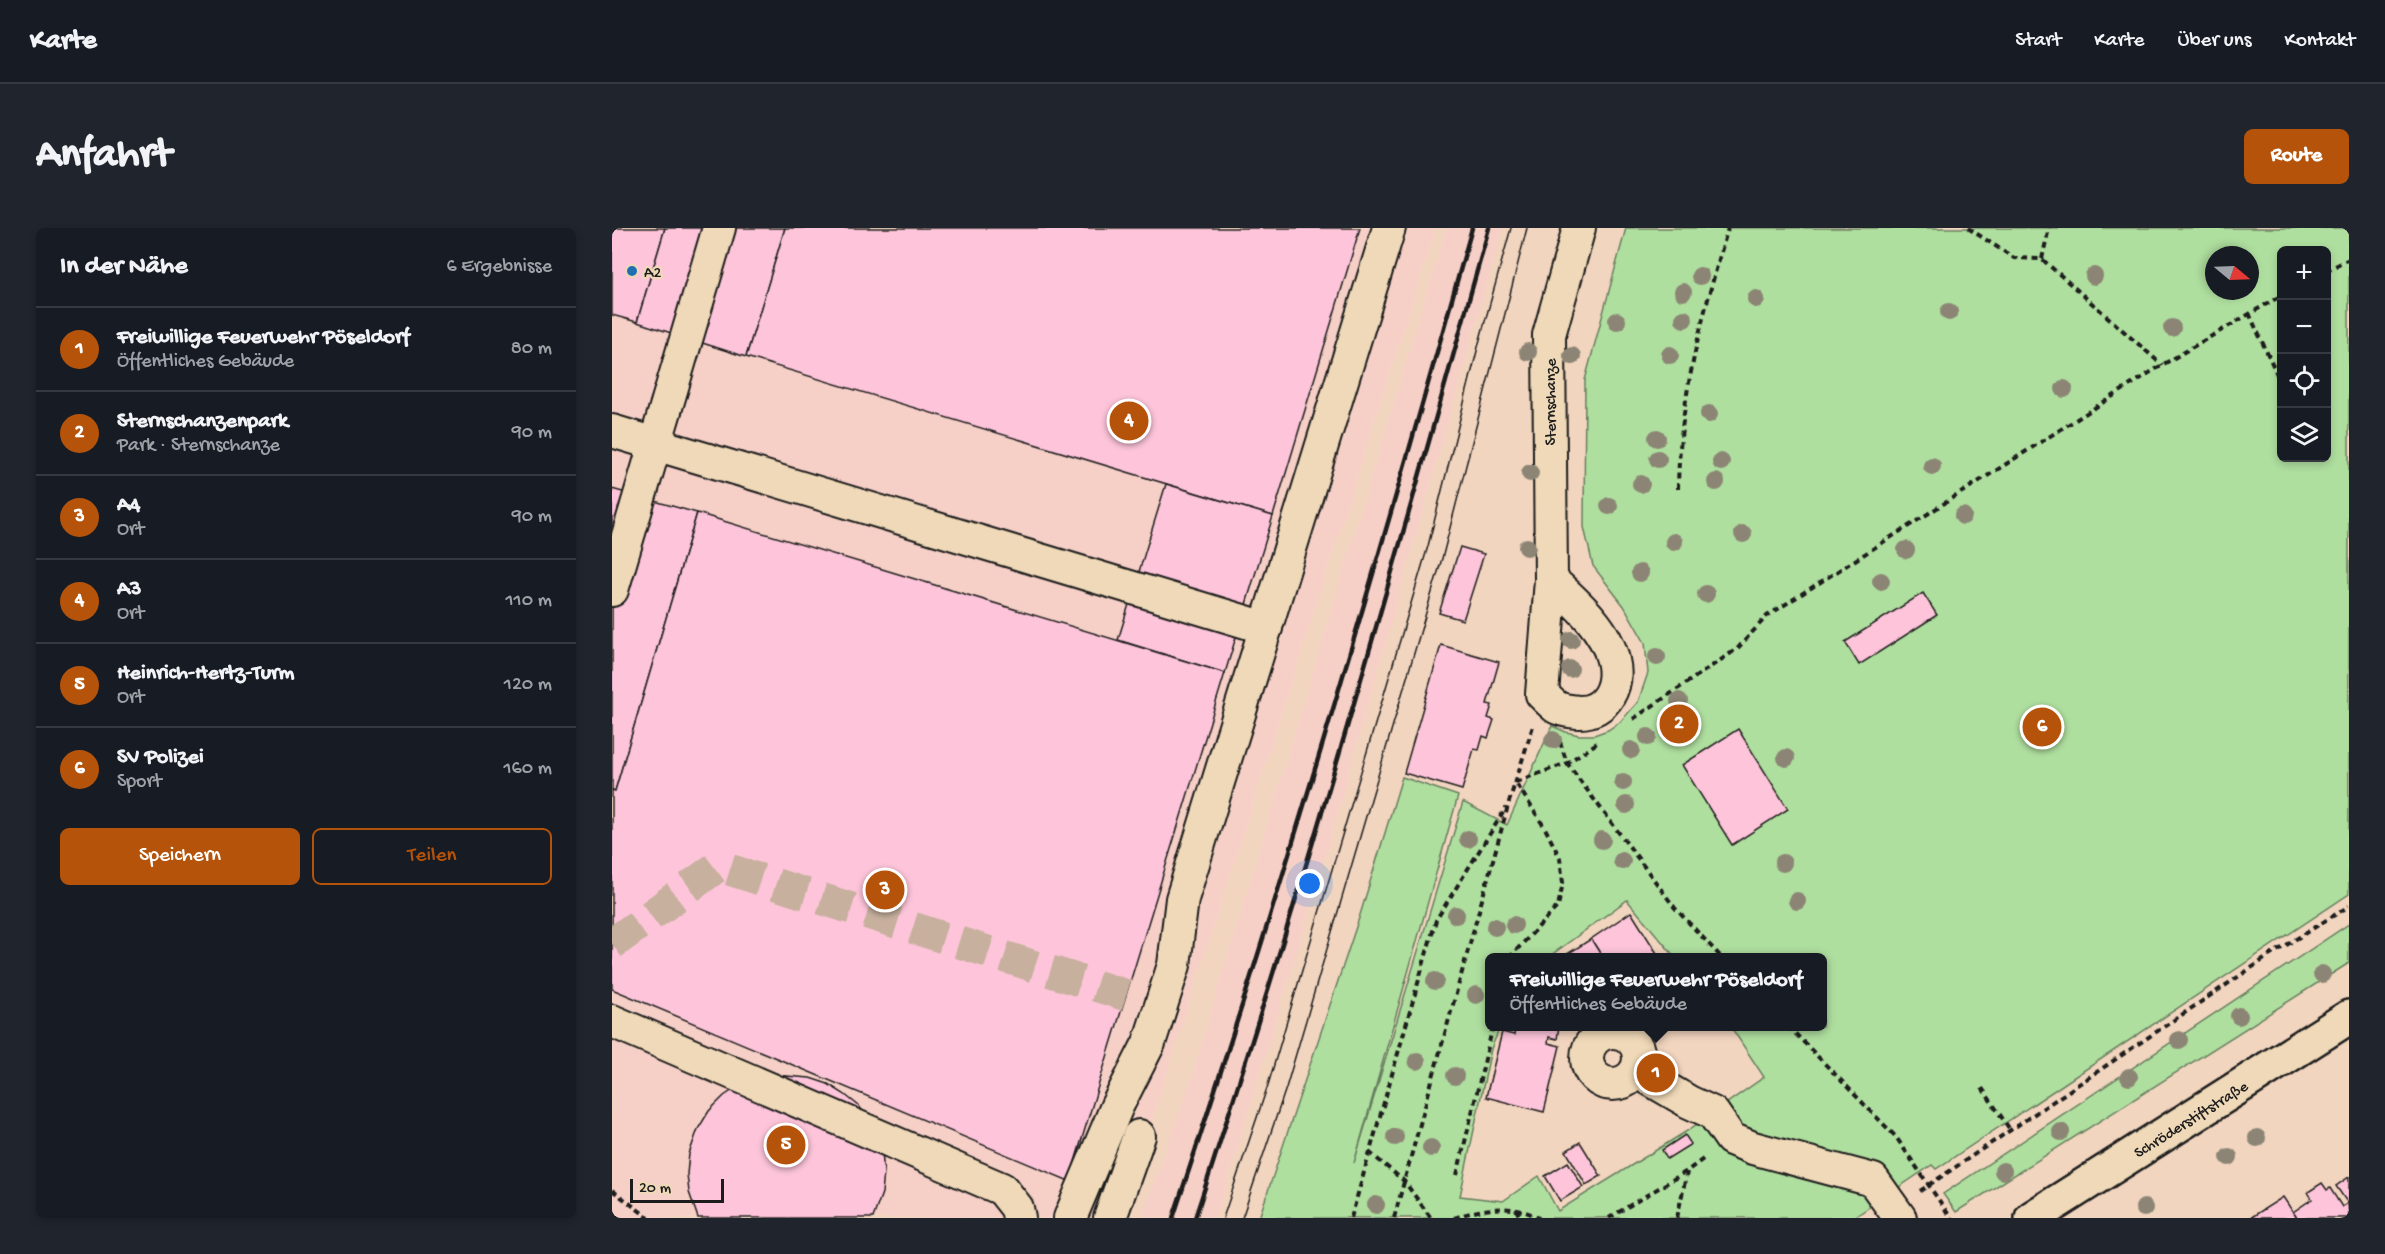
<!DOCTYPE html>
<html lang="de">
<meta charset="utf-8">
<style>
body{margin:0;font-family:"Gochi Hand",sans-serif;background:#20242c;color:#f1f3f6}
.controls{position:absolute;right:18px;top:18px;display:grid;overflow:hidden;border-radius:9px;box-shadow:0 3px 9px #0003}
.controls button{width:54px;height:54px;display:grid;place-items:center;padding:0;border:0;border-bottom:2px solid #363941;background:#171b24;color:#f1f3f6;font:30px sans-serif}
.compass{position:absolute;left:1593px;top:18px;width:54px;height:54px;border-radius:50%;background:#171b24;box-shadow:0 3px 9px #0003;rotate:109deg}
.scale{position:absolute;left:18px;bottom:15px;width:94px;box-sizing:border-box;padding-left:6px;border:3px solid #1c1c1c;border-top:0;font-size:16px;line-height:21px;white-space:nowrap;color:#1c1c1c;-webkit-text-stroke:4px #efd9b8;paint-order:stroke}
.you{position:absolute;left:698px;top:656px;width:21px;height:21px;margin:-15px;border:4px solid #fff;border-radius:50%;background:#1a73e8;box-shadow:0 0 0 9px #1a73e833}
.badge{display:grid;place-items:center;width:39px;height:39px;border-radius:50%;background:#b45309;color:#fff;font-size:20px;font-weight:700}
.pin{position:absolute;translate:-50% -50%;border:3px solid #fff;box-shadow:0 2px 6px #0006}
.popup{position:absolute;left:873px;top:725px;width:342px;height:78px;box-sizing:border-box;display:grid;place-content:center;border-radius:9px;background:#171b24;filter:drop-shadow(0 2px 4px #0005);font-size:20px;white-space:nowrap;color:#9ea1a6}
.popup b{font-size:22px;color:#f1f3f6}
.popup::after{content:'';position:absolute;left:50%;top:100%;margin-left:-12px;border:12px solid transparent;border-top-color:#171b24}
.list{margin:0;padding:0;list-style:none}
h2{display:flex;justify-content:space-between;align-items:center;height:78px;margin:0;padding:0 24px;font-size:26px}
h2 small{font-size:20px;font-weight:400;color:#9ea1a6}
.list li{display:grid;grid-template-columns:39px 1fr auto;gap:18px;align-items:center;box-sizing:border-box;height:84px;padding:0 24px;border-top:2px solid #363941}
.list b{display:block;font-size:22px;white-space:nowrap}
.list p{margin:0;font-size:20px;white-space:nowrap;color:#9ea1a6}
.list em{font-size:20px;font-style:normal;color:#9ea1a6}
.actions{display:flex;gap:12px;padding:18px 24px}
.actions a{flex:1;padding:14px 0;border:2px solid #b45309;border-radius:9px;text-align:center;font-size:21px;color:#b45309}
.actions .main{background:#b45309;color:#fff}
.icon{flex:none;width:33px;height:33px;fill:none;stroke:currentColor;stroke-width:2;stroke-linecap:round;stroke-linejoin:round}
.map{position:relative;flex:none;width:1737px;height:990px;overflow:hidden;border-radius:9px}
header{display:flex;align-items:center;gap:36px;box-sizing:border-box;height:84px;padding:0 30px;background:#171b24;border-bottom:2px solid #363941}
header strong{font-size:28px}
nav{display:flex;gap:33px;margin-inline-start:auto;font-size:21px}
.intro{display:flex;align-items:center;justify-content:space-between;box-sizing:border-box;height:144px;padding:0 36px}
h1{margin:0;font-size:42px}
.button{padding:15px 27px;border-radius:9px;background:#b45309;color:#fff;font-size:21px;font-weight:700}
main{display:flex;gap:36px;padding:0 36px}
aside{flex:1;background:#171b24;border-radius:9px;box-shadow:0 3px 9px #0003}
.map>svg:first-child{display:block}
.built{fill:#f6d0c7}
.green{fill:#afdf9f;stroke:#667e5e;stroke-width:1.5;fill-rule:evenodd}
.building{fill:#fec5da;stroke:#1c1c1c;stroke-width:1.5}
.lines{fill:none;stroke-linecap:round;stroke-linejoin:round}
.minor-tunnel{stroke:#c7b09e;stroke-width:32;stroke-dasharray:32 16;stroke-linecap:butt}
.minor-casing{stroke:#1c1c1c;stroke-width:36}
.major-casing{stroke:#1c1c1c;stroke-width:38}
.path{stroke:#1c1c1c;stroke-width:4;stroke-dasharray:6 4.5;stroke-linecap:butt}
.minor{stroke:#efd9b8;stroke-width:32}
.major{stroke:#efd9b8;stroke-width:33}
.tram{stroke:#1c1c1c;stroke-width:1.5}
.rail{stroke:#1c1c1c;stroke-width:4.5}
.tree{fill:#8c8574}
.poi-dot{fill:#1f6fb2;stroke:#efd9b8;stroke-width:2}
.labels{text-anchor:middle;stroke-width:4.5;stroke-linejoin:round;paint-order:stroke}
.poi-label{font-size:16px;fill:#1c1c1c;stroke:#efd9b8;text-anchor:start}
.street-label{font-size:16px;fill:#1c1c1c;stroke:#efd9b8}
</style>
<header>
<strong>Karte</strong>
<nav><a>Start</a><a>Karte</a><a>Über uns</a><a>Kontakt</a></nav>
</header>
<div class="intro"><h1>Anfahrt</h1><a class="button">Route</a></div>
<main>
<aside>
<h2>In der Nähe<small>6 Ergebnisse</small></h2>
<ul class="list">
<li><span class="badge">1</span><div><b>Freiwillige Feuerwehr Pöseldorf</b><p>Öffentliches Gebäude</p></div><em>80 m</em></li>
<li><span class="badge">2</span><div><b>Sternschanzenpark</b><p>Park · Sternschanze</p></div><em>90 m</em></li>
<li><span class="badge">3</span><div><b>A4</b><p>Ort</p></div><em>90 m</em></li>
<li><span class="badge">4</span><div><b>A3</b><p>Ort</p></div><em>110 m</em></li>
<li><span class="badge">5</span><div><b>Heinrich-Hertz-Turm</b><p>Ort</p></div><em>120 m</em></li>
<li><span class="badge">6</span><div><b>SV Polizei</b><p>Sport</p></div><em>160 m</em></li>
</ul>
<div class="actions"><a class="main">Speichern</a><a>Teilen</a></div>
</aside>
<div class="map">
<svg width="1737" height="990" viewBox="0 0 1737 990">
<rect width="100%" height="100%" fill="#f2d5bf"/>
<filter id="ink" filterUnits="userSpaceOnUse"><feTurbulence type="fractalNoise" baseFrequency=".0167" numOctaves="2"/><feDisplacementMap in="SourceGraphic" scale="12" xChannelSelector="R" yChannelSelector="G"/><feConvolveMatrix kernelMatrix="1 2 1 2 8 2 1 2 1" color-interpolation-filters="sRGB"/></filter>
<g filter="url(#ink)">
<g class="built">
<path d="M0 0H824L509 990H0Z"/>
<path d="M834 0H891L705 658 613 962 603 990H529L576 860Z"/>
</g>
<g class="green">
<path d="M1014 0H1737V666L1324 941 1320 937 1241 990H647L748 687 790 549 846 568 742 935 851 574 895 597 940 498 954 504 967 507H982L996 502 1008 494 1026 474 1036 445 1033 415 1012 378 981 338 972 299 973 152ZM1670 22H1714V230H1670ZM1602 27H1638V63H1602ZM1015 672 1063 729 1210 730V798L1119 799 1152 849 1075 903 946 983 927 948 891 973 848 968 879 821 888 799 878 798V730H935Z"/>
<path d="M1737 696V735L1344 984 1331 966Z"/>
</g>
<g class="building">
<path d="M0 0H53L25 94 0 87Z"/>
<path d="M53 0H173L134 129 25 94Z"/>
<path d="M173 0H748L661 288 134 129Z"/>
<path d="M554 256 661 288 613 445 506 412Z"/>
<path d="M0 261 85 285 3 563 0 562Z"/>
<path d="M85 285 613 445 457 953 0 761V562L3 563Z"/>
<path d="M848 319 872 326 851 392 827 385Z"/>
<path d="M1311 365 1325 387 1247 437 1233 414Z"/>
<path d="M829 417 887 434 875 476 880 477 876 490 882 492 876 510 871 508 867 522 862 521 850 562 792 545Z"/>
<path d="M1126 501 1176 581 1120 617 1070 537Z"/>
<path d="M1019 684 1048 730H991L979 711Z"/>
<path d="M979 711 991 730H949Z"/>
<path d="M904 798H947L945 811 937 809 936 815 948 818 932 884 874 869 890 804 902 807Z"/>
<path d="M162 847 198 850 216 856 232 866 247 878 258 893 270 924 272 944 270 965 261 990H86L77 964 75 946 77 926 86 901 97 883 112 868 127 858Z"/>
<path d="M1073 907 1079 916 1055 931 1050 922Z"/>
<path d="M968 914 989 948 974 957 954 923Z"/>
<path d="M956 934 971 959 948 973 933 948Z"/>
<path d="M1737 949V977L1724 958Z"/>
<path d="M1710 955 1715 962 1718 960 1730 979 1736 975 1737 990H1685L1681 984 1700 971 1696 964Z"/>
<path d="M1671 969 1685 990H1638Z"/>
</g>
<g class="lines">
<path class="minor-tunnel" d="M0 716 106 638 529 772"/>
<defs>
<g id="minor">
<path d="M0 203 654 400"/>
<path d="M939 352C962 373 994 400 1001 432 1007 457 995 485 966 484 958 483 951 483 944 479 939 475 934 470 930 466L939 352 937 107 967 0"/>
<path d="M0 362 107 0"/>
<path d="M0 793 390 961 405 980 407 990"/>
<circle cx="1001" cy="830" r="26"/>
<path d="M1024 843 1077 874 1101 885 1119 911 1141 920 1261 952 1288 990"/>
<path d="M458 990 505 878 537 815 562 737 570 671 777 0"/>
<path d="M498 990 527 908"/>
</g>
<path id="major" d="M1420 990 1737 789"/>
</defs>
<use href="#minor" class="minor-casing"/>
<use href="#major" class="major-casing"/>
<g class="path">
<path d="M1356 0 1402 30 1430 31 1550 137"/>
<path d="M1430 31 1437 0"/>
<path d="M1714 43 1737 31"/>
<path d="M1637 85 1668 153"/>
<path d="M1066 261C1067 172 1091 85 1116 0"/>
<path d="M1021 491 1125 421 1155 388 1550 137 1670 67"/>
<path d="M948 514 955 535 1063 680 1110 730"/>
<path d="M904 554 955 535 985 515"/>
<path d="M897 730 946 678 951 655 948 630 933 600 904 555"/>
<path d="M1176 798 1284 909 1339 990"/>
<path d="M1370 860 1399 903"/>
<path d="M757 924 792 953 819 990"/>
<path d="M845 947 881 798"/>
<path d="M0 962 37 990"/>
<path d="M1308 963 1660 726 1737 678"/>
<path d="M904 981 908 990"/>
<path d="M739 990 824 692 894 580"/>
<path d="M782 990 897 574 921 498"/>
<path d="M842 990C870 980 901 975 927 990"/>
<path d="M997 990 1075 943 1094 929"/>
<path d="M1065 990 1075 944"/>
</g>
<use href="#minor" class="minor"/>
<use href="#major" class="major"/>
<g class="tram">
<path d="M611 990 656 857 816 318 867 115 899 0"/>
<path d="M630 990 674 860 831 327 915 0"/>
</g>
<g class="rail">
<path d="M561 990C670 663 767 332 860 0"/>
<path d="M583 990C691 663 784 332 877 0"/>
</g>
</g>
<g class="tree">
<circle cx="1088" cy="48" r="9"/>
<circle cx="1482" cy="48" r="9"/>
<circle cx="1071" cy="64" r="9"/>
<circle cx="1144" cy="71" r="9"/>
<circle cx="1337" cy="84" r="9"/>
<circle cx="1072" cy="91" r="9"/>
<circle cx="1005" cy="93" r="9"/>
<circle cx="1560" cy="100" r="9"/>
<circle cx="916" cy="124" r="9"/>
<circle cx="1058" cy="127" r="9"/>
<circle cx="960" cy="128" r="9"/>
<circle cx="1452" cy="161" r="9"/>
<circle cx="1097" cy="186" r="9"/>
<circle cx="1045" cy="210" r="9"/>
<circle cx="1046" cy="231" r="9"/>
<circle cx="1109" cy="234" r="9"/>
<circle cx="1320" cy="238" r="9"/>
<circle cx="918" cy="245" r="9"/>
<circle cx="1104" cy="254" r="9"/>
<circle cx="1029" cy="256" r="9"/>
<circle cx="997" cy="278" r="9"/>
<circle cx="1351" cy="288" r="9"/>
<circle cx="1131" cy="306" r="9"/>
<circle cx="1062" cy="314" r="9"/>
<circle cx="915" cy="319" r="9"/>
<circle cx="1294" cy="322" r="9"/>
<circle cx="1028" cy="345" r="9"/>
<circle cx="1269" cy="353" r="9"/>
<circle cx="1094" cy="366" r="9"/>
<circle cx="959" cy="412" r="9"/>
<circle cx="1045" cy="429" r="9"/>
<circle cx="958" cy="441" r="9"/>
<circle cx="1067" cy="473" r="9"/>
<circle cx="1036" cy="509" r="9"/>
<circle cx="941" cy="512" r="9"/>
<circle cx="1019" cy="522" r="9"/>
<circle cx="1174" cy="530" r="9"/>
<circle cx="1011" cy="554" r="9"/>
<circle cx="1014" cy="577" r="9"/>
<circle cx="856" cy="611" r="9"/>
<circle cx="990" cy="612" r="9"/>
<circle cx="1010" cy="633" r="9"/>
<circle cx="1171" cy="635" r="9"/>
<circle cx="1185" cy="673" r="9"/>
<circle cx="844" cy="687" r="9"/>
<circle cx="902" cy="697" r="9"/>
<circle cx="883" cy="699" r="9"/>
<circle cx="1710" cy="746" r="9"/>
<circle cx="823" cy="753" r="9"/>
<circle cx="864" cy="767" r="9"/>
<circle cx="1627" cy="788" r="9"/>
<circle cx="1567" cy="812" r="9"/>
<circle cx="805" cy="833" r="9"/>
<circle cx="843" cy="848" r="9"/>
<circle cx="1517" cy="849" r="9"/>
<circle cx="1449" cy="904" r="9"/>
<circle cx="783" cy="909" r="9"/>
<circle cx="1645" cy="910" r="9"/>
<circle cx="819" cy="920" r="9"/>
<circle cx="1617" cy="929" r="9"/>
<circle cx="1391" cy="943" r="9"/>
<circle cx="764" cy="977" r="9"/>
<circle cx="1532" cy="980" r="9"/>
</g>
</g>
<circle class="poi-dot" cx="20" cy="43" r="6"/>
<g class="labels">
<g class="poi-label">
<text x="32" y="49">A2</text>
</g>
<g class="street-label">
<text transform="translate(937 174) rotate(-90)" y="6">Sternschanze</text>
<text transform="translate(1578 890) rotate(-32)" y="6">Schröderstiftstraße</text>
</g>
</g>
</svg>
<div class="controls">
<button>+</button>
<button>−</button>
<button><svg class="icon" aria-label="locate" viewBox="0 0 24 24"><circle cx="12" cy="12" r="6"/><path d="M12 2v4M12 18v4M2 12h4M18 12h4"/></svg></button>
<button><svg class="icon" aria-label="layers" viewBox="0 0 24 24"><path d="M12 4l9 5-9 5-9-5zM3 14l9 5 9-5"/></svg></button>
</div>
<svg class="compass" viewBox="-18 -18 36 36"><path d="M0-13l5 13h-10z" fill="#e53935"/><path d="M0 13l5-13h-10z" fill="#9ea1a6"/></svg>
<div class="scale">20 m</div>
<div class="you"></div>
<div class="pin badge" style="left:1044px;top:845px">1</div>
<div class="popup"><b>Freiwillige Feuerwehr Pöseldorf</b>Öffentliches Gebäude</div>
<div class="pin badge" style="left:1067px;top:496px">2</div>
<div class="pin badge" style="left:273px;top:662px">3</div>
<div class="pin badge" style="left:517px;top:193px">4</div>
<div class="pin badge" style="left:174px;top:917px">5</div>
<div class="pin badge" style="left:1430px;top:499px">6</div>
</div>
</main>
